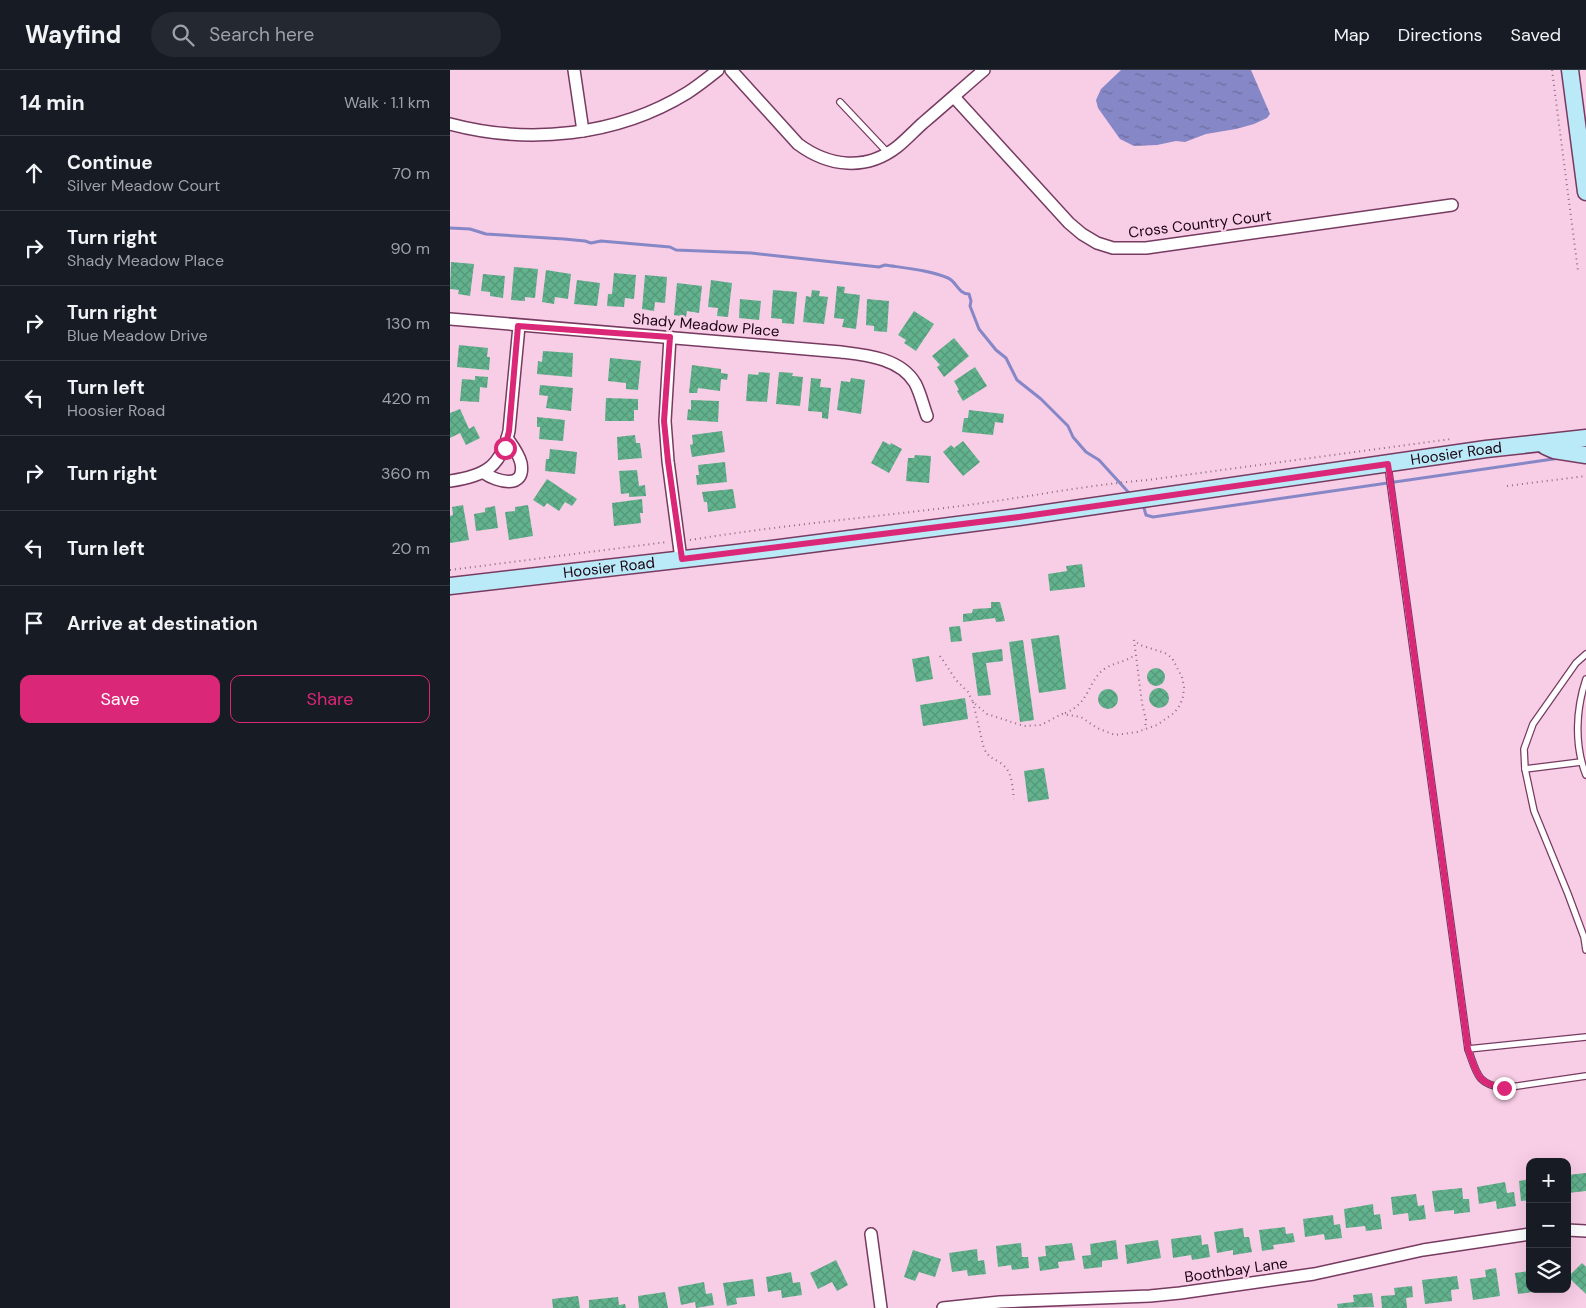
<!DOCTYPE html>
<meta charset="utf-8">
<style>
body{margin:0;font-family:"DM Sans",sans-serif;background:#242831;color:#f1f3f6}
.controls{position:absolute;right:15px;bottom:15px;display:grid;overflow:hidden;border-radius:10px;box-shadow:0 5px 20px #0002}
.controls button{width:45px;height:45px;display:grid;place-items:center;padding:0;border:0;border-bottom:1px solid #363941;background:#171b24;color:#f1f3f6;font:25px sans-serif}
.stop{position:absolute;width:15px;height:15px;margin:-11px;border:4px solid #db2777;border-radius:50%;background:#fff}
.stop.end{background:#db2777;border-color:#fff;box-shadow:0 1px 5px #0008}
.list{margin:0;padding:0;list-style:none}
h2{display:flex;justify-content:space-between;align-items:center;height:65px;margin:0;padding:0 20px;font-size:21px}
h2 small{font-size:16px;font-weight:400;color:#9ea1a6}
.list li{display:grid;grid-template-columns:32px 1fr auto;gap:15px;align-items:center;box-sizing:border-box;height:75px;padding:0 20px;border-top:1px solid #363941}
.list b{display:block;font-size:19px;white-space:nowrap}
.list p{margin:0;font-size:16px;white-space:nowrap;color:#9ea1a6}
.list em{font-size:16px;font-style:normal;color:#9ea1a6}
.actions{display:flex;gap:10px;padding:15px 20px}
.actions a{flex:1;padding:11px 0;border:1px solid #db2777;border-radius:10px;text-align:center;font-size:18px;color:#db2777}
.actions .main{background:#db2777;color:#fff}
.icon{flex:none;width:28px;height:28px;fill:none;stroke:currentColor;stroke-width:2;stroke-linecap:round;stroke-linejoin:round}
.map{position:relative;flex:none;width:1136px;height:1238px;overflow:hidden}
header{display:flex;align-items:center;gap:30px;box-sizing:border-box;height:70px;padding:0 25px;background:#171b24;border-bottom:1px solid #363941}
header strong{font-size:24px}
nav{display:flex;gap:28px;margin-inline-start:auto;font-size:18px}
.search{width:350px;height:45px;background:#242831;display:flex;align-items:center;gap:12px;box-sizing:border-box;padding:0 18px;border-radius:28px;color:#9ea1a6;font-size:19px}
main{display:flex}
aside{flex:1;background:#171b24}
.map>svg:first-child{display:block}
.water{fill:url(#water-ripples)}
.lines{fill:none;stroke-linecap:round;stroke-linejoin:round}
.stream{stroke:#8687c6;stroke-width:3}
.building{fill:url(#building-cross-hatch)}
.lane-casing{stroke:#773b61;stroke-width:8}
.street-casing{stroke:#773b61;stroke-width:14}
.secondary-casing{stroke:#773b61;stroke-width:19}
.path{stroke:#8e6d81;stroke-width:2;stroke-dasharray:1 4;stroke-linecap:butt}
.lane{stroke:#fff;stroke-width:5.5}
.street{stroke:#fff;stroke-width:11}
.secondary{stroke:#baeaf7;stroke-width:16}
.route{stroke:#db2777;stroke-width:6}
.labels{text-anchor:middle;stroke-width:5;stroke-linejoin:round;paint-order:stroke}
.street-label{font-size:15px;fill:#1b0413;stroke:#f8cde6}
</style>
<header>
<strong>Wayfind</strong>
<div class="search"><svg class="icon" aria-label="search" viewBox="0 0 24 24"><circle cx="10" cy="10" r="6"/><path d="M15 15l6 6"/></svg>Search here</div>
<nav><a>Map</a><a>Directions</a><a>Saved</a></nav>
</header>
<main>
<aside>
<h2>14 min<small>Walk · 1.1 km</small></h2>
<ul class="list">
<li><svg class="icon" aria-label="ahead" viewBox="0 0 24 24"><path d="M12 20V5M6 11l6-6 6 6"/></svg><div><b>Continue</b><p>Silver Meadow Court</p></div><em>70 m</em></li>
<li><svg class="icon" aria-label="right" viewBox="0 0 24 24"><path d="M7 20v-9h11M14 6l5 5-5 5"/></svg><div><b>Turn right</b><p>Shady Meadow Place</p></div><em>90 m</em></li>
<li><svg class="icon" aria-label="right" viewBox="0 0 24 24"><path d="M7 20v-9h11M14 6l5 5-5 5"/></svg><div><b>Turn right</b><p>Blue Meadow Drive</p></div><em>130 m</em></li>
<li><svg class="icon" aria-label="left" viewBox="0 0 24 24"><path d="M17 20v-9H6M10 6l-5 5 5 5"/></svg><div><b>Turn left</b><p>Hoosier Road</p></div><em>420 m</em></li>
<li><svg class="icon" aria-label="right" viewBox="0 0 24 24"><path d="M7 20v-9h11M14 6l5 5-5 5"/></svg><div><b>Turn right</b></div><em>360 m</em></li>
<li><svg class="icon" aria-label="left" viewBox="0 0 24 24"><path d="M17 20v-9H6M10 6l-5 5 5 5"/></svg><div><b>Turn left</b></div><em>20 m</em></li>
<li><svg class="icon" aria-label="arrive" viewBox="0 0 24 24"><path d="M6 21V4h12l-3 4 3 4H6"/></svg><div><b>Arrive at destination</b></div></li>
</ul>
<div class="actions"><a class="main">Save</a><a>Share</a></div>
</aside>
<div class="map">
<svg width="1136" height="1238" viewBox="0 0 1136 1238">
<defs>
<pattern id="water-ripples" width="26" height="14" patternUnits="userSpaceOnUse" patternTransform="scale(1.25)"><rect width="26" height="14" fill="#8687c6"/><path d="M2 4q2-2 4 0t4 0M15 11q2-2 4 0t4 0" fill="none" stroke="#6d6ca0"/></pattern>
<pattern id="building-cross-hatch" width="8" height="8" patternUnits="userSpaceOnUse" patternTransform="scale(1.25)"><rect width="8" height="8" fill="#61b28d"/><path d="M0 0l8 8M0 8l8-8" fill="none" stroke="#549779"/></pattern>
</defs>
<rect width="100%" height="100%" fill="#f8cde6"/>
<path class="water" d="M671 0H801L820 44 817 48 804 54 786 59 756 64 735 72 726 71 707 75 684 76 670 69 648 38 646 30 651 19Z"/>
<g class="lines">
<g class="stream">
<path d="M0 158 20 159 36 164 114 169 135 171 141 173 151 171 220 177 226 180 301 183 429 197 435 195C455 198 479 200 498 208 507 212 508 224 519 224L521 231 520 236 529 259 546 280 556 288 567 310 591 329 618 356 623 367 636 382 649 390 680 424"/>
<path d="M694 438 696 445 703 447 1110 388"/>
</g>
</g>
<g class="building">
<path d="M1 192 24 194 20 226 8 224 9 220 0 219Z"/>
<path d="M64 197 88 199 85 228 75 227V231L61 230Z"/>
<path d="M96 200 121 204 118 229 105 227 104 234 92 232Z"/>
<path d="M164 203 186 205 184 229 175 228 174 237 157 236 158 224H162Z"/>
<path d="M33 204 55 206 53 228 40 226V222L31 221Z"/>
<path d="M195 205 217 207 215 233 205 232 204 241 192 239Z"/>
<path d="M127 210 150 213 147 236 124 234Z"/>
<path d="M261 210 282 213 278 247 267 246 268 238 258 237Z"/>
<path d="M227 213 252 216 249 243 237 241 236 247 224 245Z"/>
<path d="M387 216 395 217 394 223 410 225 406 259 392 257 394 249 384 248Z"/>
<path d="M323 220 347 222 344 254 332 253V249L321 248Z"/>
<path d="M362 220 370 221 369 226 378 227 374 254 353 252 356 226 361 227Z"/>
<path d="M290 229 311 231 309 250 289 248Z"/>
<path d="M417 229 439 231 437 262 424 261V256L416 255Z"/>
<path d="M464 241 484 254 466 281 454 273 456 270 448 265Z"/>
<path d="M504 268 519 286 494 307 487 297 490 295 482 286Z"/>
<path d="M9 275 38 278 37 287H40L39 300 7 297Z"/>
<path d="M93 281 123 283 122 307 87 304 88 291 92 292Z"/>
<path d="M160 288 191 291 188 320 176 319V313L158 311Z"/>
<path d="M242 295 271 299V303L278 304 277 310 271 309 270 321 248 318 247 323H239Z"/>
<path d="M525 297 537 316 513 331 507 321 509 320 504 311Z"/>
<path d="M309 302 320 303 317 332 296 331 298 304 308 305Z"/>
<path d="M329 302 343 303 342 306 353 307 350 336 326 334Z"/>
<path d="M25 306 38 307 37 318 30 317 29 332 10 331 12 309 25 310Z"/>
<path d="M361 308 371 309 370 317 381 318 378 349 372 348V342L358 341Z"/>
<path d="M401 308 415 310 411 344 387 340 391 311 400 312Z"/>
<path d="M90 315 123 318 121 341 96 338 98 326 89 325Z"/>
<path d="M156 328 188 329V340H184V351H155Z"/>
<path d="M241 330 269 331 268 352 237 350 238 339 241 340Z"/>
<path d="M10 339 19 359 24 356 30 368 16 375 10 363 0 368V343Z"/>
<path d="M519 340 554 344 553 353 545 352 543 365 512 362 514 348H518Z"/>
<path d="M87 347 115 350 113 371 89 369 90 357H87Z"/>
<path d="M272 361 275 382 242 387 240 375 243 374 242 365Z"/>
<path d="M185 365 186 373H190L192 388 168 390 167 367Z"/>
<path d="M433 371 440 375 441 373 452 379 439 403 421 393Z"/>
<path d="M513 371 530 392 513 406 493 382 501 375 504 378Z"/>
<path d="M100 379 127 382 125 404 95 401 96 389H99Z"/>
<path d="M465 385 481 386 479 413 456 411 458 388H464Z"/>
<path d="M275 392 277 412 247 415 246 405H249L248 395Z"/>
<path d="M187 400 189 416 195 415 196 426 179 427V423L171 424 169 401Z"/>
<path d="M97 409 127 429 122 436 115 432 109 441 97 433 94 437 83 430Z"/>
<path d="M283 419 286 438 258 442 257 432H254L252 422Z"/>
<path d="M192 429 193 443H190L191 453 164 456 162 433Z"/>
<path d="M13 435 19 470 0 473V446L3 445 2 437Z"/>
<path d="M78 435 83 466 59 470 55 442 65 441V437Z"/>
<path d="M45 436 48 458 26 461 24 444 35 442V438Z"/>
<path d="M632 494 635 517 600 521 598 504 617 501 616 496Z"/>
<path d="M541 532H550L555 551 546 552 545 548 513 552V544L522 543 523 539 541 538Z"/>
<path d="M510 556 512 571 501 572 499 557Z"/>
<path d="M609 565 616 619 589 623 581 569Z"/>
<path d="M573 570 584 650 570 652 559 572Z"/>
<path d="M552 579 553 591 536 593 541 625 528 626 522 583Z"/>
<path d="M479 586 483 609 466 612 462 589Z"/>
<circle cx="706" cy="607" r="9"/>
<circle cx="709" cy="628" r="10"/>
<circle cx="658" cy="629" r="10"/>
<path d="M515 628 518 649 473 656 470 635Z"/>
<path d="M594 698 599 729 578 732 574 701Z"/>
<path d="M1136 1103V1121L1118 1123 1117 1105Z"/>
<path d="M1080 1109V1130L1071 1131 1069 1111Z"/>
<path d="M1055 1112 1057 1123 1064 1122 1066 1136 1047 1139 1046 1131 1029 1134 1027 1117Z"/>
<path d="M1012 1118 1013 1129H1019L1020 1142 1004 1144V1140L985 1142 982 1121Z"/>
<path d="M966 1124 968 1136 974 1135 976 1149 959 1151 958 1143 943 1145 941 1127Z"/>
<path d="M923 1134 924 1145 930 1144 932 1159 916 1161 915 1156 896 1158 894 1139Z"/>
<path d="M883 1145 884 1155 890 1154 892 1168 875 1170 874 1164 855 1167 853 1149Z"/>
<path d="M835 1157 836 1164 843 1163 845 1172 823 1175 824 1179 812 1181 809 1160Z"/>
<path d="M793 1158 794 1167H799L802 1182 783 1185V1180L767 1183 764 1162Z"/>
<path d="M751 1165 752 1175 758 1174 760 1187 742 1190 741 1185 723 1188 721 1169Z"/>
<path d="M666 1170 668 1189 652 1191V1197L634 1199 632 1186 641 1185 640 1174Z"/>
<path d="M708 1170 711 1188 677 1194 675 1175Z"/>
<path d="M571 1173 572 1187H578L579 1198 562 1200 561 1195 548 1197 546 1176Z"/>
<path d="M622 1173 625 1190 608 1192 609 1198 590 1201 588 1187 596 1186 595 1176Z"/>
<path d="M527 1179 528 1191 534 1190 536 1204 518 1206 517 1200 502 1202 499 1183Z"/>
<path d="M463 1180 491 1189 485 1207 469 1202 465 1211 454 1207Z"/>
<path d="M386 1190 398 1215 387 1221 382 1212 368 1219 360 1203Z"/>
<path d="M1132 1193 1136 1197V1224L1118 1207Z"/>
<path d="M1046 1198 1050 1226 1023 1230 1020 1209 1036 1207 1035 1200Z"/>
<path d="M1080 1201V1219L1097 1220 1068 1224 1065 1203Z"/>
<path d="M341 1202 343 1213 350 1212 352 1225 332 1228 331 1220 318 1222 316 1207Z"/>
<path d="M1007 1206 1009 1219 1001 1220 1002 1231 975 1234 972 1210Z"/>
<path d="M303 1209 305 1226 286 1228 287 1234 277 1236 273 1213Z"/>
<path d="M254 1212 256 1224 262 1223 264 1235 246 1238 245 1232 231 1235 228 1217Z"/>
<path d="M962 1216 963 1227 956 1228 957 1238H932L931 1226 945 1225 944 1218Z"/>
<path d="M215 1222 218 1238H189L188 1226Z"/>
<path d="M922 1223 924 1237 888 1238 887 1234 904 1232 903 1225Z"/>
<path d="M128 1226 130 1238H103L102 1229Z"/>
<path d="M168 1227 169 1235 175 1234 176 1238H139V1230Z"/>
</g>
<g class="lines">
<defs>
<g id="lane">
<path d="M390 32 438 83"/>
<path d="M938 396 1018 979 1136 967"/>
<path d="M1136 584 1126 593 1083 654 1074 679 1075 699 1084 741 1118 824 1134 867 1136 880"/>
<path d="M1136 609C1126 639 1124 675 1136 705"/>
<path d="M1075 699 1131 692"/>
<path d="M1018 979C1027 1003 1026 1014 1054 1018L1136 1006"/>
</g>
<g id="street">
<path d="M124 0 133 61"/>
<path d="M281 0 348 74C379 97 416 101 447 77 456 70 464 61 473 53 493 36 513 18 534 0"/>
<path d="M504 27 619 153 632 164 647 173 663 178H696L1002 135"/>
<path d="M0 54C79 75 167 66 237 23 248 16 258 8 268 0"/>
<path d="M0 249 391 282C416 285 450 288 465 313 470 322 473 335 477 346"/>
<path d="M220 267 215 351 218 391 231 489"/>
<path d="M34 403C47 412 76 420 71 393 69 384 62 375 57 368"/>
<path d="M0 411C35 406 51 397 59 361L69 256"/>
<path d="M1117 1160 1136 1161"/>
<path d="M421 1164 431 1238"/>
<path d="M493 1238 550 1232 700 1226 730 1223 864 1204 973 1180 1080 1164"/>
</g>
<g id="secondary">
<path d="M1120 0 1136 122"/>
<path d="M1095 376 1104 380 1136 385"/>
<path id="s1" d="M0 516 322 479 569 447 1036 379 1136 368"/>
</g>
</defs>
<use href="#lane" class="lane-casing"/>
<use href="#street" class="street-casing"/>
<use href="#secondary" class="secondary-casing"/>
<g class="path">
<path d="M1102 0 1128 201"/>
<path d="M1057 416 1136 406"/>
<path d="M240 470C332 455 425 447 518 435 578 427 637 415 698 410L1001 369"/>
<path d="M0 500 217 472"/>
<path d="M684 570 692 633 696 650 695 659"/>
<path d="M490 586 506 610 518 622 523 632 537 644 574 656 591 655 612 644 631 647 647 658 665 665 687 662 707 655 724 643 730 635 733 627 734 617 732 607 722 588 715 583 690 575 684 570"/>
<path d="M523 632 534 679C539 687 542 688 549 692 563 700 562 716 564 729"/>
<path d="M615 643C641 633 637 610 656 598 666 592 675 592 685 585"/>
</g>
<use href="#lane" class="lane"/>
<use href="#street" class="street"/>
<use href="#secondary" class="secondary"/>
</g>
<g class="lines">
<path class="route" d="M55 378 59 361 68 256 220 267 214 351 218 391 232 489 569 447 938 394 1018 979C1027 1003 1026 1014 1054 1018"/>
</g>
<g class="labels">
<g class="street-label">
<text transform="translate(750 154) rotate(-7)" y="5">Cross Country Court</text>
<text transform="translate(256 255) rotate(5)" y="5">Shady Meadow Place</text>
<text dy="5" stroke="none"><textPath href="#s1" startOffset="1015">Hoosier Road</textPath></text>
<text dy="5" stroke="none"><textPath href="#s1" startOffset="160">Hoosier Road</textPath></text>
<text transform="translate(786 1200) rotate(-8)" y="5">Boothbay Lane</text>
</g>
</g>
</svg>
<div class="controls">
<button>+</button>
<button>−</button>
<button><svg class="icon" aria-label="layers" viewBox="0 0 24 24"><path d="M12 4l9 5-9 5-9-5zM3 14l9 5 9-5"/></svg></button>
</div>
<div class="stop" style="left:55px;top:378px"></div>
<div class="stop end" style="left:1054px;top:1018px"></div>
</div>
</main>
